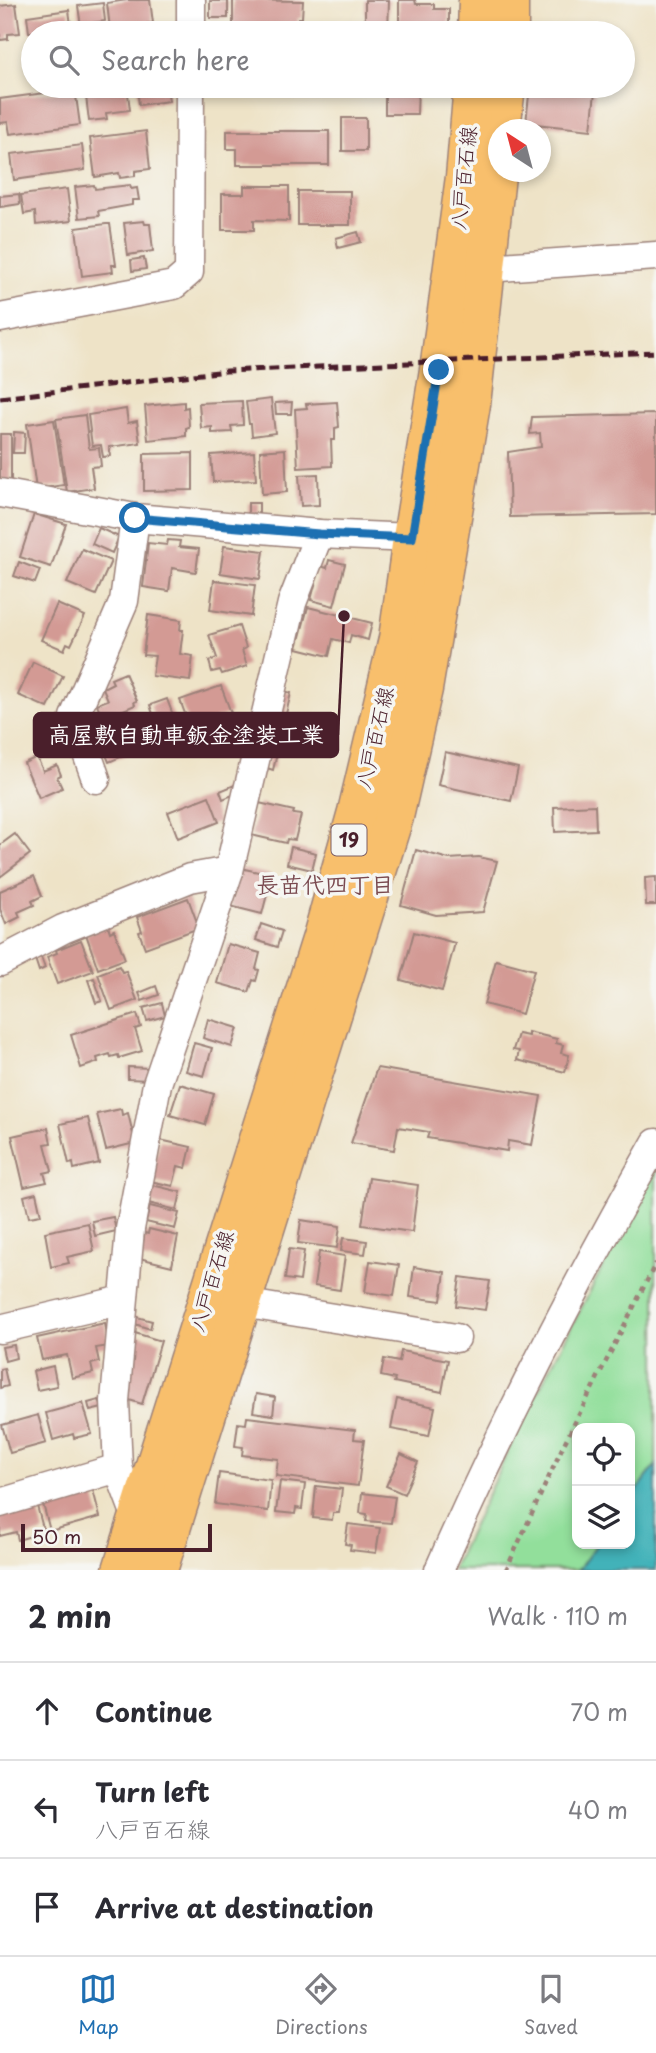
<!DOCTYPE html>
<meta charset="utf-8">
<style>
body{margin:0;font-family:"Playpen Sans","Klee One",sans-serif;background:#f2f2f3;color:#2b2b33}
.controls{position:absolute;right:21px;bottom:21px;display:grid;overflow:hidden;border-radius:14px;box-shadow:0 4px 10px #0003}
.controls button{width:63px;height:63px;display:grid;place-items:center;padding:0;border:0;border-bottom:2px solid #e1e1e2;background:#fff;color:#2b2b33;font:35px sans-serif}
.compass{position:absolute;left:488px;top:119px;width:63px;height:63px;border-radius:50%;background:#fff;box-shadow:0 4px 10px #0003;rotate:324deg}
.scale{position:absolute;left:21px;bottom:18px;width:191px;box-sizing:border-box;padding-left:7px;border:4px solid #4a1f2b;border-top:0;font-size:19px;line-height:24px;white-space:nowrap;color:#4a1f2b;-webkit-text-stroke:5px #f6f6f2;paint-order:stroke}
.stop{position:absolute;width:21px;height:21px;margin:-16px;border:5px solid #1f6fb2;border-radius:50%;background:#fff}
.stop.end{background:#1f6fb2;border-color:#fff;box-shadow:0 2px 7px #0008}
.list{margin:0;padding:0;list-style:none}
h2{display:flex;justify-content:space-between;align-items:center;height:91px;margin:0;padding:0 28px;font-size:30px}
h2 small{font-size:23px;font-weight:400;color:#7c7c81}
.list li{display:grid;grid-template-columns:46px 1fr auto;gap:21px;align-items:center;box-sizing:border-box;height:98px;padding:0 28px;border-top:2px solid #e1e1e2}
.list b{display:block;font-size:26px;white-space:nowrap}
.list p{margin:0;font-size:23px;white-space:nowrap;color:#7c7c81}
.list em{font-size:23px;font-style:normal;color:#7c7c81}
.icon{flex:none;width:38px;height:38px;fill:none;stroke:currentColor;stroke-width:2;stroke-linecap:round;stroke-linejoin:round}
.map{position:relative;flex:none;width:656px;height:1570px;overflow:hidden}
.search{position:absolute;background:#fff;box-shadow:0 4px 10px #0003;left:21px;right:21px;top:21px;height:77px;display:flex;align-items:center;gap:18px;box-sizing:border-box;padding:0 24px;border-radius:38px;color:#7c7c81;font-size:26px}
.sheet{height:385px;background:#fff}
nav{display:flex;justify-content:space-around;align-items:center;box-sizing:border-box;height:98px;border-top:2px solid #e1e1e2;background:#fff;font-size:19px;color:#7c7c81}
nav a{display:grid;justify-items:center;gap:4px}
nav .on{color:#1f6fb2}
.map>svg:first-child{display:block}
.green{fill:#92df9b;stroke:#6e7f63;stroke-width:2}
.water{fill:#42b2b9;stroke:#466872;stroke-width:2}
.building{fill:#d39a94}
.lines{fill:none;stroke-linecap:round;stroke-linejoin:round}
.minor-casing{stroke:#9c8179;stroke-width:31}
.primary-casing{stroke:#9c8179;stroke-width:41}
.path{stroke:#9c8179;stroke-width:4.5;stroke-dasharray:5 5;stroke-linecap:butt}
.minor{stroke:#fff;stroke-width:28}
.primary{stroke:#f8bf6c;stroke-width:38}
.rail{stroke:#4a1f2b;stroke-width:5;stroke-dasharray:10 5;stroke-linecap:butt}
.route{stroke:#1f6fb2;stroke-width:9}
.labels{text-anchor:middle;stroke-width:7;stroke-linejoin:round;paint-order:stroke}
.shield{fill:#f6f6f2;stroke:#7e6067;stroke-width:2}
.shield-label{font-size:19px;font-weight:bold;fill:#4a1f2b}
.street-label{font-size:21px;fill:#4a1f2b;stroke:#f6f6f2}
.neighbourhood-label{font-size:23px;font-weight:bold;fill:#7a4a50;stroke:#f6f6f2}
.leader{fill:none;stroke:#4a1f2b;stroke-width:2.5}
.callout-dot{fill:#4a1f2b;stroke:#f6f6f2;stroke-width:2.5}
.callout{fill:#4a1f2b;stroke:#4a1f2b;stroke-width:2.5}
.callout-label{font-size:23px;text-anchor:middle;font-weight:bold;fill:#fff}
</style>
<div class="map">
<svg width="656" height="1570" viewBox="0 0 656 1570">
<rect width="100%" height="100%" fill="#f6f6f2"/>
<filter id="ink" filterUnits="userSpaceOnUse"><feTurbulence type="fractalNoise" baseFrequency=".0143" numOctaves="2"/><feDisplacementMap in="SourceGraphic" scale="14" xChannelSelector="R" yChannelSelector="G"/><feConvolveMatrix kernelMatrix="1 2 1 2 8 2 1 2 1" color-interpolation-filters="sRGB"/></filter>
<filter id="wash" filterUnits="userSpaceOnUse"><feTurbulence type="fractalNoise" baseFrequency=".00686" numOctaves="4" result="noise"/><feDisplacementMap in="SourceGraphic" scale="28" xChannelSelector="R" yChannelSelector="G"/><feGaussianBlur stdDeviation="1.57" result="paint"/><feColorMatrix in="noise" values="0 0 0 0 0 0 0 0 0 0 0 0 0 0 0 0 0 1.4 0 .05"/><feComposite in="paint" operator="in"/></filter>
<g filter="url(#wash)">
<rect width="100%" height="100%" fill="#eee3c7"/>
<path class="green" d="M656 1164V1465L630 1500V1428H577V1544H597L578 1570H452L518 1430Z"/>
<path class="water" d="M656 1465V1570H578L597 1544H630V1500Z"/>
<g id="blocks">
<g class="building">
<path d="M127 0H150L153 23 110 29 107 3Z"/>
<path d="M233 0 303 1 302 18H298V32H233Z"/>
<path d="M365 0H389L388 33H365Z"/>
<path d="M399 0H415L416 4H434V9H449V33H399Z"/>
<rect x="210" y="1" width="18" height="17"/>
<path d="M103 3 105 21 92 23 93 33H82L78 6Z"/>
<path d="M16 4 20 33 8 34V39L0 40V6Z"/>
<path d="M69 10 72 33 29 32 27 16Z"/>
<path d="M102 86H127L130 110 106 113 107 119 89 121 85 88Z"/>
<path d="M137 86H167L169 101 139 105Z"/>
<path d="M385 86H418L417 114H385Z"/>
<path d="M530 86 595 92 591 130 526 123Z"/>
<path d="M75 89 80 125 10 134 8 122 0 123V99Z"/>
<rect x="342" y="118" width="24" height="33"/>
<path d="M146 131 150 169 135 171V176L120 178 119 173 95 177 90 138Z"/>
<path d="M227 131H329V165H237V149H227Z"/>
<path d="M82 145 85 170 14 180 11 154Z"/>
<path d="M94 185 95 189 130 185 131 189 137 188 139 200H132V205L98 211 99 216 79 218 75 187Z"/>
<path d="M244 186H289V221L254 220V230H222V194H244Z"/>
<path d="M67 189 71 221 36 225 35 212 24 214 21 195Z"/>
<rect x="298" y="191" width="52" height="34"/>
<path d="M19 194 20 204 0 207V196Z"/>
<path d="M144 221 145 224H150L153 251 128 255 124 223Z"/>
<path d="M106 224H110L116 265H112L113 272 82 276 76 228Z"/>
<path d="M358 232 361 242 338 248 336 238Z"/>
<path d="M144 258 146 269 132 271 131 260Z"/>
<path d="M271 399 275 433 252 436 251 424H249L246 402Z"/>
<path d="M242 401 243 425 231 426 232 432 212 433V427L201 428 199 403Z"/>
<path d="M184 402V408L188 407 189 427 186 428V436L148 440 145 406Z"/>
<path d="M292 402 291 414H276L275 403Z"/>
<path d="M337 402 339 427 335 428V440H331L332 466 298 468 295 409 307 408 306 404Z"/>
<path d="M126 409 128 423 137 421 140 443 109 447 110 456 103 457 101 445 92 446 88 415Z"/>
<path d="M656 414V514L510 517 508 452 541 447 540 433 530 434 532 417Z"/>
<path d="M85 415 89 449 99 448 101 466 91 467 94 488 67 492 56 419Z"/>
<path d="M54 420 64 485 36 489 27 424Z"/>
<path d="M14 432 25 433 24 453H13Z"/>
<path d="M0 434H11V481L0 479Z"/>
<path d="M285 449 287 492 262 494 260 451Z"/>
<path d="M254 452 256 480 213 482 211 455Z"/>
<path d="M193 453V490L144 491V454Z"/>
<path d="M318 474 319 505 301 506 299 475Z"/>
<path d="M248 503H259V513L248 514Z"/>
<path d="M34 514 66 524 51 567 20 557Z"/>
<path d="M99 528 119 537 112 553 92 544Z"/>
<path d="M168 540 180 541 179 547 199 549 196 572 172 568 169 591 143 587 148 543 167 545Z"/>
<path d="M224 546 264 551 260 579 220 573Z"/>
<path d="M82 549 111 561 96 595 67 583Z"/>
<path d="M329 560 345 564 334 606 311 600 320 566 327 568Z"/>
<path d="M19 562 40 570 35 583 14 576Z"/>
<path d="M214 580 255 585 251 616 210 610Z"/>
<path d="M57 604 85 616 71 645 67 643 64 650 41 640Z"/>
<path d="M308 607 372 623 368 640 351 635 349 643 333 639 329 656 297 648Z"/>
<path d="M148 615 181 620 180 630H183L180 654 193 656 190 681 152 676 155 656 143 655Z"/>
<path d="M239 626 246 648 242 650 247 666 222 674 220 670 212 672 209 661 217 658 209 635Z"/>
<path d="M33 662 63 676 48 708 18 695Z"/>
<path d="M125 673 137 701 134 702 135 705 103 719 97 704 108 700 103 688 113 683 111 679Z"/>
<path d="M221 686 231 713 190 727 180 700Z"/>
<path d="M284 691 291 693 285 718 278 717Z"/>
<path d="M167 699 177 726 159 732 150 705Z"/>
<path d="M132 712 146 746 109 762 95 728Z"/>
<path d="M272 748 278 750 273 770 267 768Z"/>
<path d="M445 752 518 768 511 801 438 785Z"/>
<path d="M37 757 43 771 57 765 61 775 57 777 62 788 39 798 24 763Z"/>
<path d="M237 784 240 792 223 799 220 791Z"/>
<path d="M209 796 219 822 178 838 168 812Z"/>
<path d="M259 803 294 811 293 814 301 815 295 840 287 839 286 843 251 835Z"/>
<path d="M595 805 596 830 555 832 554 807Z"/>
<path d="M15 834 30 854 0 877V845Z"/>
<path d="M291 847 316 853 312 870 287 864Z"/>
<path d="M416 850 449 859 479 857 497 861 483 912 436 915 401 905Z"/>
<path d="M240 868 272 875 262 914 230 906Z"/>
<path d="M34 876 42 896 32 901 34 905 18 912 20 917 6 924 0 909V891Z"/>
<path d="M656 877V905H646L645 878Z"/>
<path d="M188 898 199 928 145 948 139 932 142 931 137 917Z"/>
<path d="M261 924 282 931 277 947 256 940Z"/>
<path d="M108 926 110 932 114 930 125 959 98 969 86 934Z"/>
<path d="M414 932 455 943 442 991 401 980Z"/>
<path d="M81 940 93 971 57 984 47 957 57 953 56 950Z"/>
<path d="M228 944 260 953 256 969 259 970 256 981 253 980 249 992 217 983Z"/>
<path d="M41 957 45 968 39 971 35 959Z"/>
<path d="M496 960 534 970 522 1014 484 1004Z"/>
<path d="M119 966 122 972 126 971 137 1000 111 1010 98 974Z"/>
<path d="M94 978 102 1001 96 1003 88 980Z"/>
<path d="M156 986 159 995 142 1001 139 993Z"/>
<path d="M162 1003 165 1016 147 1021 143 1008Z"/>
<path d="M137 1014 141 1027 135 1029 142 1051 119 1058 118 1055 111 1057 110 1054 97 1058 98 1062 81 1068 71 1035Z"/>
<path d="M208 1019 238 1028 232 1047 203 1038Z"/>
<path d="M528 1032 557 1039 556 1043 563 1045 561 1053 569 1055 565 1072 517 1060 519 1051 513 1050 518 1034 528 1036Z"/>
<path d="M194 1043 212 1048 204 1076 186 1071Z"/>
<path d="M128 1067 150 1068V1080L128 1079Z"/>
<path d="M377 1068 541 1096 532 1145 508 1141 507 1151 427 1138 429 1132 398 1127 394 1150 351 1143Z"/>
<path d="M180 1084 214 1094 205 1125 170 1115Z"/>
<path d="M121 1109 122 1115 128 1113 135 1143 106 1150 97 1114Z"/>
<path d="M88 1118 99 1163 74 1169 73 1163 69 1164 60 1124Z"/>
<path d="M48 1128 51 1143 45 1144 52 1171 44 1173 47 1182 24 1187 12 1136Z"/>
<path d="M160 1140 191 1147 186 1168 178 1166 173 1186 150 1181Z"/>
<path d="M369 1178 418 1185 412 1232 362 1225Z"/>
<path d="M152 1185 181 1192 177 1210 148 1203Z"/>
<path d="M36 1193 41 1215 29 1217 24 1196Z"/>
<path d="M150 1206 179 1213 175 1229 146 1222Z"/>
<path d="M113 1217 116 1231 95 1236 92 1221Z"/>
<path d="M301 1220 340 1226 337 1248 298 1243Z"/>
<path d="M88 1223 94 1251 67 1257 69 1263 51 1267 45 1232Z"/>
<path d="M149 1229 178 1236 172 1266 139 1258 145 1233 148 1234Z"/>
<path d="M343 1238 367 1241 365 1254 341 1251Z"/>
<path d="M289 1249 304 1251 300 1281 285 1279Z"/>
<path d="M319 1252 345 1256 340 1290 314 1286Z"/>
<path d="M370 1261 399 1265 394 1296 365 1292Z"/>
<path d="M414 1267 445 1272 441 1301 410 1297Z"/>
<path d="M460 1277 490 1281 485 1310 456 1306Z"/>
<path d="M133 1316 152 1321 150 1329 132 1323Z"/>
<path d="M105 1323 109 1346 96 1348 99 1362 91 1364 93 1373 72 1378 67 1355 42 1360 37 1338Z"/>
<path d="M135 1333 161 1341 142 1404 126 1399Z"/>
<path d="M14 1345 16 1358 5 1361 2 1347Z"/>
<path d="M401 1351 448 1360 442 1392 394 1382 395 1379 381 1376 384 1359 399 1362Z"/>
<path d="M53 1366 57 1386 37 1390 33 1371Z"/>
<path d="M4 1368 8 1386 0 1388V1369Z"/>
<path d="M256 1394 275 1397 273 1415 253 1412Z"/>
<path d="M397 1399 435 1407 429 1436 391 1429Z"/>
<path d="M99 1400 102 1408 90 1411 88 1403Z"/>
<path d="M83 1403 92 1434 74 1438 73 1434 53 1440 46 1413Z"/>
<path d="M38 1415 46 1443 10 1453 2 1425Z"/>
<path d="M247 1417 355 1430 354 1439 364 1440 358 1486 276 1476 278 1459 242 1455 243 1447 235 1446 238 1423 246 1424Z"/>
<path d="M401 1454 418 1462 404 1494 386 1486Z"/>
<path d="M219 1473 271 1480 268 1511 215 1504Z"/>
<path d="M280 1481 305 1484 302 1509 296 1508 295 1514 276 1512Z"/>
<path d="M316 1486 342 1489 339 1513H333L332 1520 313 1518Z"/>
<path d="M93 1490 100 1517 50 1531 43 1504Z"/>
<path d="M362 1493 395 1497 391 1523 366 1521 367 1514 360 1513Z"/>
<path d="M37 1506 44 1532 18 1540 16 1532 0 1536V1516Z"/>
<path d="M348 1524 380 1528 376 1553 350 1550 351 1545 345 1544Z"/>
</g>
</g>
</g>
<g filter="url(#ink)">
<use href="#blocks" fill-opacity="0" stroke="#9c8179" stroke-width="2"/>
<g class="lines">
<defs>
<g id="minor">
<path d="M191 33V0"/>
<path d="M487 268 656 256"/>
<path d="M0 318 174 285 189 272 190 86"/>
<path d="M0 493 135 518 319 534 412 538"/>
<path d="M96 779 74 717 124 601 135 518"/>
<path d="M0 962 63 929 190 878 229 871"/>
<path d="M242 1303 456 1338"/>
<path d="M0 1329 123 1300"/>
<path d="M0 1503 118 1468"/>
<path d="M138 1521 118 1468 115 1401 130 1229 157 1084 229 871 292 603 319 534"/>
<path d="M439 1570C503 1424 577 1282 656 1143"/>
</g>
<g id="primary">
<path d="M477 33 478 0"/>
<path d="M509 33V0"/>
<path d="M501 130 506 86"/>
<path d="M122 1570 322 937 357 812 398 639 412 538 439 370 465 177 473 86"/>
<path d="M158 1570 394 817 423 689 471 404 498 157"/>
</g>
</defs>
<use href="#minor" class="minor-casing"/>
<use href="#primary" class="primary-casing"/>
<path class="path" d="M506 1570 564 1444 656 1263"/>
<use href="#minor" class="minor"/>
<use href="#primary" class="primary"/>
<path class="rail" d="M0 398 226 371 656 352"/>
</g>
</g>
<g class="lines" filter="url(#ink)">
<path class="route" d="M135 518 319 534 412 538 439 370"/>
</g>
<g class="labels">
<rect class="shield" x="331.5" y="824.5" width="35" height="31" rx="5"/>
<g class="shield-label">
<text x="349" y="847">19</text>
</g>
<g class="street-label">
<text transform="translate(464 178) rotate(-84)" y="7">八戸百石線</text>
<text transform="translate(375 738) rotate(-77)" y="7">八戸百石線</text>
<text transform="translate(212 1281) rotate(-73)" y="7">八戸百石線</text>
</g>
<g class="neighbourhood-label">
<text x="325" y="893">長苗代四丁目</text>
</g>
</g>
<path class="leader" d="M344 616L338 735"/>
<circle class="callout-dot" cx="344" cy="616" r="7"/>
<rect class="callout" x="34" y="713" width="304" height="44" rx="7"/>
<g class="callout-label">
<text x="186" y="743">高屋敷自動車鈑金塗装工業</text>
</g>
</svg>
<div class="controls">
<button><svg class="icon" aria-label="locate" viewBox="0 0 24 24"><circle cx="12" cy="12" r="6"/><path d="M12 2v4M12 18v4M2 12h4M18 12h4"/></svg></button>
<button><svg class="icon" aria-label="layers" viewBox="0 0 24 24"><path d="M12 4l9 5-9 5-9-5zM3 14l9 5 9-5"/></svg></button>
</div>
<svg class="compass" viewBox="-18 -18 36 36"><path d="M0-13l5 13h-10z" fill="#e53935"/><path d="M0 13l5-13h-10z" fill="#7c7c81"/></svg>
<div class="scale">50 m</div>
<div class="stop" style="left:135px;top:518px"></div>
<div class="stop end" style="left:439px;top:370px"></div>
<div class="search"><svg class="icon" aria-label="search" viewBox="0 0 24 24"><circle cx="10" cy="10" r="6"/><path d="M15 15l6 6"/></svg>Search here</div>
</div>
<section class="sheet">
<h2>2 min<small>Walk · 110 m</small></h2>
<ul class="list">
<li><svg class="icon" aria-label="ahead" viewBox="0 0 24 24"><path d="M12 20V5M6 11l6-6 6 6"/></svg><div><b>Continue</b></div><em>70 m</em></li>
<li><svg class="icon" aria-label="left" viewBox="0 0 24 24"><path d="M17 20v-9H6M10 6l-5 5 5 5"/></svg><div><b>Turn left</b><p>八戸百石線</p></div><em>40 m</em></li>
<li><svg class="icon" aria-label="arrive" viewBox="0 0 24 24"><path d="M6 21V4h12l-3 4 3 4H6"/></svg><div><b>Arrive at destination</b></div></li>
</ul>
</section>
<nav>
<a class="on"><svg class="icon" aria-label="map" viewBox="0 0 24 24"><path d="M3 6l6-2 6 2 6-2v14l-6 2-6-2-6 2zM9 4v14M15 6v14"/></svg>Map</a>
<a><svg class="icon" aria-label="directions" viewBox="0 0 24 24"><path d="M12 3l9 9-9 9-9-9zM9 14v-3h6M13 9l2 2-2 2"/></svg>Directions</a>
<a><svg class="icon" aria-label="saved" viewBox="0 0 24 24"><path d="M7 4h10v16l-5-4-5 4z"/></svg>Saved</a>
</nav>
